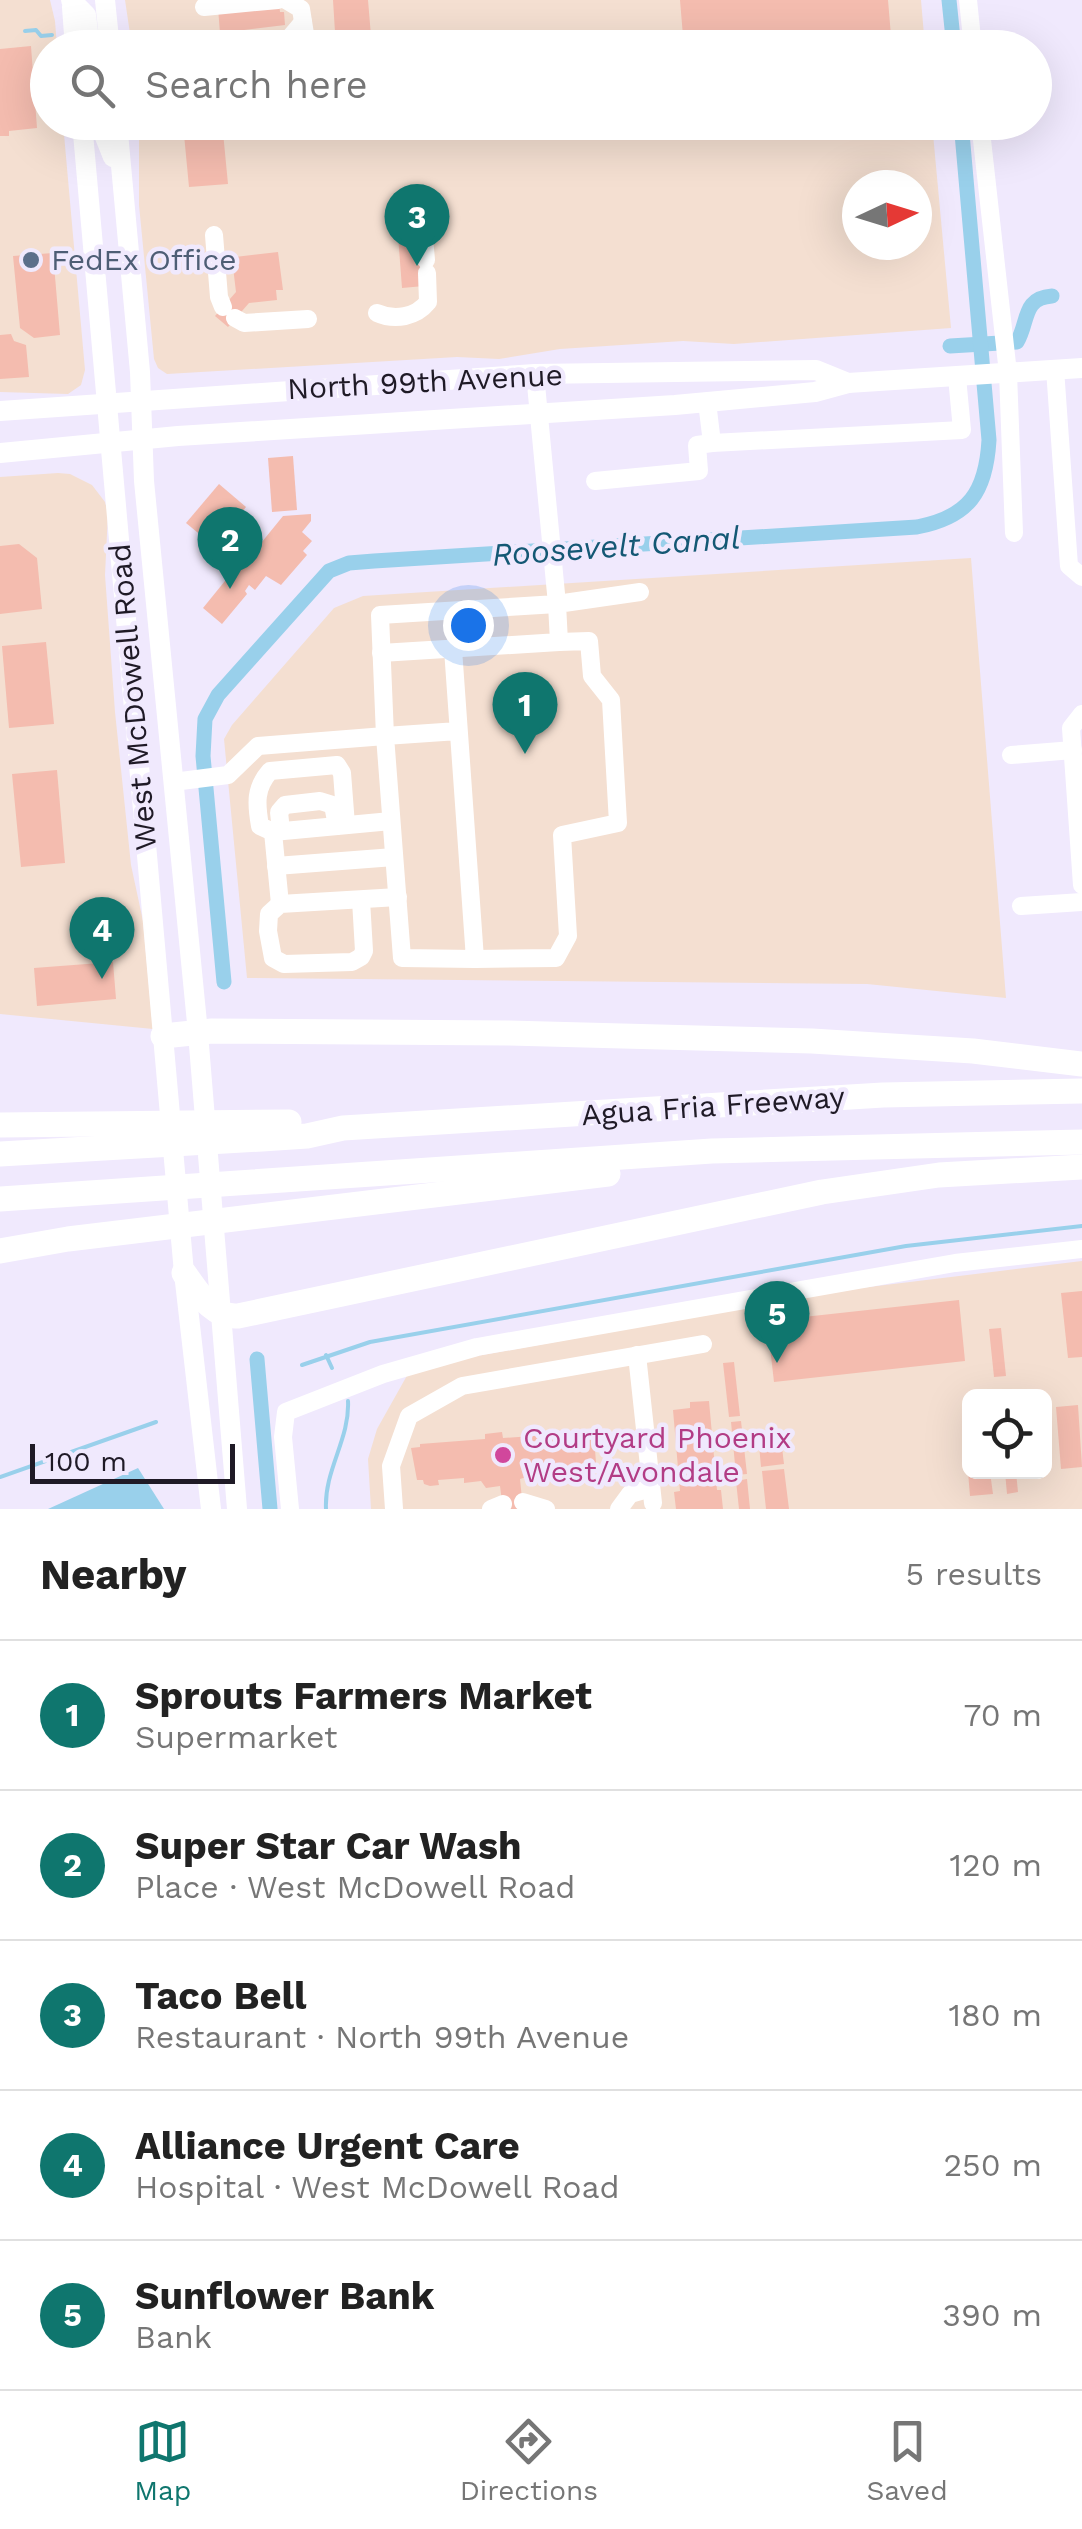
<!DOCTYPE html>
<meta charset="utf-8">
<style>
body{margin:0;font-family:"Work Sans",sans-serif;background:#f2f2f2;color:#222}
.controls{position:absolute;right:30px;bottom:30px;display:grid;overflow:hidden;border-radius:15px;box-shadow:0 10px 40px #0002}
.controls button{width:90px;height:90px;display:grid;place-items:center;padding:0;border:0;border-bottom:2px solid #e0e0e0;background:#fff;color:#222;font:50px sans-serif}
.compass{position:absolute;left:842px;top:170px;width:90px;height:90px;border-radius:50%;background:#fff;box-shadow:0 10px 40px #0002;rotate:86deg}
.scale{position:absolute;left:30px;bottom:25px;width:205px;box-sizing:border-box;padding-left:10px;border:5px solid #1f1a26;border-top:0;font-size:28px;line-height:35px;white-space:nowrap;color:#1f1a26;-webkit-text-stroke:8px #f0e9fd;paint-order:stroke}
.you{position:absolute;left:468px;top:625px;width:35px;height:35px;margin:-25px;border:8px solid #fff;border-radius:50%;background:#1a73e8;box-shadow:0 0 0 15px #1a73e833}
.badge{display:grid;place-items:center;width:65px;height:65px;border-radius:50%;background:#0f766e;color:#fff;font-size:32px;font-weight:700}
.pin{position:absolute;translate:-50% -82px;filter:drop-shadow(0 2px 5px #0008)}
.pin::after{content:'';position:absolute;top:52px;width:35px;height:30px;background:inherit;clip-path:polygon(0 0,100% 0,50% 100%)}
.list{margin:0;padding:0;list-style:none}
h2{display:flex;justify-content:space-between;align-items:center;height:130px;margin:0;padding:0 40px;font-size:42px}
h2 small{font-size:32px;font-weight:400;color:#767676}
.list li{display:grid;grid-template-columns:65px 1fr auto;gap:30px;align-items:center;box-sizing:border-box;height:150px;padding:0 40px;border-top:2px solid #e0e0e0}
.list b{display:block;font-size:38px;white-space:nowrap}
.list p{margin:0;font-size:32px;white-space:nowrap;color:#767676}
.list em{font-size:32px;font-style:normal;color:#767676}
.icon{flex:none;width:55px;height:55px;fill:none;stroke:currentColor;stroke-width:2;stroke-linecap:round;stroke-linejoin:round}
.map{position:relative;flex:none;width:1082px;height:1509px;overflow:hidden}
.search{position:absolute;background:#fff;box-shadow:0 10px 40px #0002;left:30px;right:30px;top:30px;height:110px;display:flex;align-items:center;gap:25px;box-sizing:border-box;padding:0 35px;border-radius:55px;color:#767676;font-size:38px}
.sheet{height:880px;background:#fff}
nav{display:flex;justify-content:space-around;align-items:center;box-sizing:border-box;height:140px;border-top:2px solid #e0e0e0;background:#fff;font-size:28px;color:#767676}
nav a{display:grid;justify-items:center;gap:5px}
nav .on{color:#0f766e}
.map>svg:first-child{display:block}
.commercial{fill:#f4dfd1;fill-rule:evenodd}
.water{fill:#99d0eb}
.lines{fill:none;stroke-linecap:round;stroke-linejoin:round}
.stream{stroke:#99d0eb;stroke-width:4}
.canal{stroke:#99d0eb;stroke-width:15}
.building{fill:#f4bcaf}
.minor{stroke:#fff;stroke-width:18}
.major{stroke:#fff;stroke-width:20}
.highway{stroke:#fff;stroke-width:25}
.service-dot{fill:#5c6f8a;stroke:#f0e9fd;stroke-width:4}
.hotel-dot{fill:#d1479c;stroke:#f0e9fd;stroke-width:4}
.labels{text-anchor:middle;stroke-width:9;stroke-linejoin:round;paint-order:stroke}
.service-label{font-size:30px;fill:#4e5e75;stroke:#f0e9fd;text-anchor:start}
.street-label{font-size:30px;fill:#1f1a26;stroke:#f0e9fd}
.hotel-label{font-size:30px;fill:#b23c85;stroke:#f0e9fd;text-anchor:start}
.water-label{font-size:32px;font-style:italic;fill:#145874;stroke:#f0e9fd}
</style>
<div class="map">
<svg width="1082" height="1509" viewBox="0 0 1082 1509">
<rect width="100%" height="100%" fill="#f0e9fd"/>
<g class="commercial">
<path d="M0 0H50L55 21 57 47 48 48V122L63 123 85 370 81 385 68 394 0 392Z"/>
<path d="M125 0H921L925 47H132Z"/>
<path d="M139 123H932L951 328 734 344 683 341 560 349 499 359 457 357 167 374 158 368 154 359 139 205ZM857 185H917V245H857Z"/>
<path d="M58 473 70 474 92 485 105 502 108 513 105 575 115 712 131 865 143 921 153 1029 0 1014V477Z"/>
<path d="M971 558 1006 998 867 984 247 978 224 739 232 725 334 608 363 596Z"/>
<path d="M1082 1261V1509H371L368 1459 377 1429 409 1372 422 1366 836 1291ZM970 1396H1044V1472H970Z"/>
</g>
<path class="water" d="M138 1468 164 1509H48Z"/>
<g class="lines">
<g class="stream">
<path d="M25 31 36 30 41 36 52 35"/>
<path d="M326 1355 332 1368"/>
<path d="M302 1365 370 1342 906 1246 1082 1226"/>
<path d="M0 1477 156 1422"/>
<path d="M326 1509C324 1470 350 1439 348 1401"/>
</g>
<g class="canal">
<path d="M949 0 954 48"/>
<path d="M950 346 1017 342C1029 322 1022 298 1052 296"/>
<path d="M224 982 203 756 205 719 218 695 329 571 349 563 374 561 917 527C969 517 986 492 989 440L961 122"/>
<path d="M257 1359 270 1509"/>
</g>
</g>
<g class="building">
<path d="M333 0H368L372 48H336Z"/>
<path d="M680 0H888L892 48H684Z"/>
<path d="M279 4 280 12H284L285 25 220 33 218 8Z"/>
<path d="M31 46 37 128 9 131V136H0V49Z"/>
<path d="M222 122 228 184 189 187 183 124Z"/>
<path d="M398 235 420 237 432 259 433 273 424 286 402 288Z"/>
<path d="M278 252 283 290H276L277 300 249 303 228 327 215 316 236 292 233 267H236L235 257Z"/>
<path d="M53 253 60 335 34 338 20 328 13 256Z"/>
<path d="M11 334 14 341 26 345 29 377 0 379V335Z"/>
<path d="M293 456 297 510 272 512 268 458Z"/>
<path d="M219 484 246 507 214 546 186 523Z"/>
<path d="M311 514V521L302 532 312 541 303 551 307 555 281 585 266 576 255 590 249 585 245 591 247 594 222 624 203 608 229 576 222 571 242 545 253 553 283 516Z"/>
<path d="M19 544 37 558 42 609 0 614V546Z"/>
<path d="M46 642 54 724 9 728 2 646Z"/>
<path d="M57 770 65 863 21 867 12 774Z"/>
<path d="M113 962 116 999 37 1006 34 968Z"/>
<path d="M1082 1291V1357L1068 1358 1061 1293Z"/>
<path d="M959 1300 965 1361 774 1382 767 1321Z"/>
<path d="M1001 1328 1006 1376 994 1377 989 1329Z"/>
<path d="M734 1362 740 1416 729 1417 723 1363Z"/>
<path d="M709 1401 717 1490H721L723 1509H676L674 1492 680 1491 673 1410 690 1408V1402Z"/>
<path d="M1078 1405 1082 1467 1061 1469 1056 1407Z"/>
<path d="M741 1421 747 1474 736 1475 731 1422Z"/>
<path d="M780 1431 784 1464 761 1467 758 1434Z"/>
<path d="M502 1432 503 1438 588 1432V1437L594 1436 596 1463 582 1470H549L520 1479 523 1509H503L500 1486 486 1488 481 1481 464 1483V1478L438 1480 439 1485 430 1486 424 1484 423 1480H417L411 1448 420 1447V1444L485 1439V1434Z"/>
<path d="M784 1469 789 1509H766L762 1471Z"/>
<path d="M968 1472H990L993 1494 970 1496Z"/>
<path d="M1005 1472H1016L1018 1492 1007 1494Z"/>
<path d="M747 1479 750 1509H739L736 1481Z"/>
</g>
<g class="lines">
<g class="minor">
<path d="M286 0 301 9 305 34 303 48"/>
<path d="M968 0 973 48"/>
<path d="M204 7 278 0"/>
<path d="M281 48 303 22"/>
<path d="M980 122 1008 373 1014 533"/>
<path d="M405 211 423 225 426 260"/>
<path d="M214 235 219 297 223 307"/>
<path d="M377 313C395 321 416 317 428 302L427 273"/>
<path d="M235 318 244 323 308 319"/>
<path d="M1055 369 1069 566 1082 577"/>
<path d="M712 443 962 430 957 377"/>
<path d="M595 481 699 471 697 445 712 443 707 402"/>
<path d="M453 649 475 959 402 958 385 736 458 731"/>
<path d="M381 653 559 642 557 604 640 592"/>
<path d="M1082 714 1071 728 1082 885"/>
<path d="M1011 755 1073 750"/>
<path d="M173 782 228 775 258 746 385 736 380 615 557 604 535 374"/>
<path d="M281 831 279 812 285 805 320 801 333 805 337 826"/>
<path d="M273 832 260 826C256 803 255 788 270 771L337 765 342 773 346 825"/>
<path d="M276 866 394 857"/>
<path d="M361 900 364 951 361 957 352 962 284 964 273 958 268 931 269 914 280 904 398 897"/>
<path d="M280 904 273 832 391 821"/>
<path d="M1021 906 1082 902"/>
<path d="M475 959 556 958 568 936 562 835 618 823 611 700 592 676 589 641 559 642"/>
<path d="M637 1355 653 1503"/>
<path d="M523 1502 546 1509"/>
<path d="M290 1509 283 1437 286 1412 383 1374 477 1347 955 1263 1082 1249"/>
<path d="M394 1509 391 1466 409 1416 462 1386 703 1344"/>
<path d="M491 1509 503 1504"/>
<path d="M619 1509 630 1494 651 1488"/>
</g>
<g class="major">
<path d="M71 0 86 15 90 48"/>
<path d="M105 0 110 48"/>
<path d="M72 7 75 48"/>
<path d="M82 122 184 1273 211 1509"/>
<path d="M99 122 113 157"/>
<path d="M117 122 140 372 144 481 198 1033 237 1509"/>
<path d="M0 411 535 374 816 370 848 383"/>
<path d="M0 453 178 436 675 405 815 392 848 383 1082 368"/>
</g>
<g class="highway">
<path d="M163 1036 212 1031 509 1033 812 1041 973 1051 1082 1064"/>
<path d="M0 1125 289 1122"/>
<path d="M0 1154 262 1139 307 1136 343 1128 883 1095 1082 1091"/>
<path d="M0 1199 712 1151 1082 1142"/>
<path d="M0 1251 68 1239 608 1174"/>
<path d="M184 1273C198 1292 212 1318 238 1316L822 1192 939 1175 1082 1167"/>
</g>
</g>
<circle class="service-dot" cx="31" cy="260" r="10"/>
<circle class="hotel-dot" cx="503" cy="1455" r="10"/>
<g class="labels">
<g class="service-label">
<text x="51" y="270">FedEx Office</text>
</g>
<g class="street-label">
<text transform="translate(425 382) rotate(-3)" y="10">North 99th Avenue</text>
<text transform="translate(133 697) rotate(-95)" y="10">West McDowell Road</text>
<text transform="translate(713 1106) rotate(-4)" y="10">Agua Fria Freeway</text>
</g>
<g class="hotel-label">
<text x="523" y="1448">Courtyard Phoenix<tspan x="523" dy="34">West/Avondale</tspan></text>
</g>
<g class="water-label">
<text transform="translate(616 546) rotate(-4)" y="11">Roosevelt Canal</text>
</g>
</g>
</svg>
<div class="controls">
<button><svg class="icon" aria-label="locate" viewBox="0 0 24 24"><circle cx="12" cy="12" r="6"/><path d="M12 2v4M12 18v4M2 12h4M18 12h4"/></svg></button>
</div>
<svg class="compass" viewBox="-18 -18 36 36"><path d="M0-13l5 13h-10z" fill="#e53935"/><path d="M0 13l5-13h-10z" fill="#767676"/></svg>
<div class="scale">100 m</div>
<div class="you"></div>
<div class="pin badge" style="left:525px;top:754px">1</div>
<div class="pin badge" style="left:230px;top:589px">2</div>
<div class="pin badge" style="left:417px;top:266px">3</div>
<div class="pin badge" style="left:102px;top:979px">4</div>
<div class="pin badge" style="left:777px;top:1363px">5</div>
<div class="search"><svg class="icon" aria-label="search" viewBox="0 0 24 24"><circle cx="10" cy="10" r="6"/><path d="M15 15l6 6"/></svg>Search here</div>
</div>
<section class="sheet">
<h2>Nearby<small>5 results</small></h2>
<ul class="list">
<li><span class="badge">1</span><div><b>Sprouts Farmers Market</b><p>Supermarket</p></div><em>70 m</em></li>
<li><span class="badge">2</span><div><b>Super Star Car Wash</b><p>Place · West McDowell Road</p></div><em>120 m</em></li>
<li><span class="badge">3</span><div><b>Taco Bell</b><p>Restaurant · North 99th Avenue</p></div><em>180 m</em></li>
<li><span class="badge">4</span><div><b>Alliance Urgent Care</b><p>Hospital · West McDowell Road</p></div><em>250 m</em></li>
<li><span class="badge">5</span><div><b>Sunflower Bank</b><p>Bank</p></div><em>390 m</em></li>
</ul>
</section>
<nav>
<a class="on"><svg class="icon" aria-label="map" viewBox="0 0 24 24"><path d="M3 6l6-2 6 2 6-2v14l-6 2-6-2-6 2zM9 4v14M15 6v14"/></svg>Map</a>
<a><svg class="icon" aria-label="directions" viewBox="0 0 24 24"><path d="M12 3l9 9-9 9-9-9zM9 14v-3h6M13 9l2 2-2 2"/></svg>Directions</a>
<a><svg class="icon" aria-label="saved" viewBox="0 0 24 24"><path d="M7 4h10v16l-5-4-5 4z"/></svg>Saved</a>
</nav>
